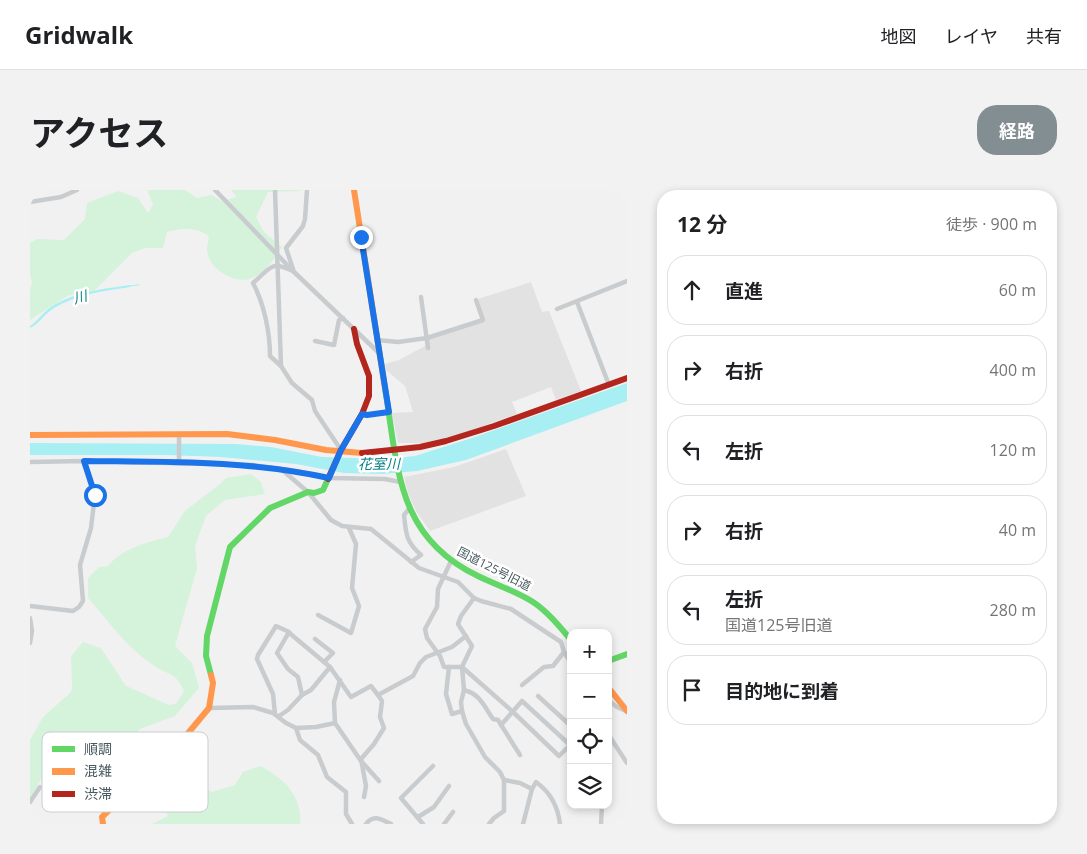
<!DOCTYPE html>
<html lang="ja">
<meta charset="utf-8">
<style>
body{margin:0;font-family:"Open Sans","Noto Sans JP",sans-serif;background:#f2f2f2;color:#202124}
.controls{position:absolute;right:15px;bottom:15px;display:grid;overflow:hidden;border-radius:10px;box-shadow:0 2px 8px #0003}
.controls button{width:45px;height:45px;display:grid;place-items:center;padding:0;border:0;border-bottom:1px solid #e0e0e0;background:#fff;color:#202124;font:25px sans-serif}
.stop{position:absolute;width:15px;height:15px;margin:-11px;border:4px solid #1a73e8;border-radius:50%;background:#fff}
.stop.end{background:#1a73e8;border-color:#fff;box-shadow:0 1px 5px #0008}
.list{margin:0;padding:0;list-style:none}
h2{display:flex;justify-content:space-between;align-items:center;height:65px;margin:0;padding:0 20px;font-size:21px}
h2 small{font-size:16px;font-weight:400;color:#757577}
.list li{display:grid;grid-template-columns:32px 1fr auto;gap:15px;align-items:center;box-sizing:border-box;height:70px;margin:0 10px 10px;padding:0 10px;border:1px solid #e0e0e0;border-radius:20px}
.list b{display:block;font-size:19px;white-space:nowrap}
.list p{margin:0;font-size:16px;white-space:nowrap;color:#757577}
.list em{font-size:16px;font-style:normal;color:#757577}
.icon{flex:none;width:28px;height:28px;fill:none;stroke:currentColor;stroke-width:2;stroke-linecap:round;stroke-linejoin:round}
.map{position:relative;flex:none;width:597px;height:634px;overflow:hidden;border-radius:20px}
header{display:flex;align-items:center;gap:30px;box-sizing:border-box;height:70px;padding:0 25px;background:#fff;border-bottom:1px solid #e0e0e0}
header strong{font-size:24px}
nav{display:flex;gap:28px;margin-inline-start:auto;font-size:18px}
.intro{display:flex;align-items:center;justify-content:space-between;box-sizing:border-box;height:120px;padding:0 30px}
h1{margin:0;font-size:35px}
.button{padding:12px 22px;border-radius:20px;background:#838e92;color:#fff;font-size:18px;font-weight:700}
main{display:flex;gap:30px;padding:0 30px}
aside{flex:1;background:#fff;border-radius:20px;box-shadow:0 2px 8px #0003}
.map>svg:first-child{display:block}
.education{fill:#e3e2e3}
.green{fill:#d5f2da}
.water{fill:#a7eff2}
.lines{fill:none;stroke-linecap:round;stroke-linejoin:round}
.stream{stroke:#a7eff2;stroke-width:1}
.street{stroke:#c8ccce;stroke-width:4.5}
.fast{stroke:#63d668;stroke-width:6}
.slow{stroke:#ff974d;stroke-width:6}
.jam{stroke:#b3261e;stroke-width:6}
.route{stroke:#1a73e8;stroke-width:6}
.labels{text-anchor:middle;stroke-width:5;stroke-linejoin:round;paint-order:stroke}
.street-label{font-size:12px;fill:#47585f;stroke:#fff}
.water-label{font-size:14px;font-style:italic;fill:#078084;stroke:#fff}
.key{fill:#fff;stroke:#c8cdcf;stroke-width:1}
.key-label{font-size:14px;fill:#47585f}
</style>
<header>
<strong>Gridwalk</strong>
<nav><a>地図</a><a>レイヤ</a><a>共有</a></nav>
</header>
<div class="intro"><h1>アクセス</h1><a class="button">経路</a></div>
<main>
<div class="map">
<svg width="597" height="634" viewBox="0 0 597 634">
<rect width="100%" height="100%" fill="#f2f1f1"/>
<g class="education">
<path d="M501 92 512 122 519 121 551 201 526 210 521 197 482 212 487 224 431 244 394 253H368L362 223 383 222 375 196 356 180 355 174 369 170 395 156 399 148 453 129 448 109Z"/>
<path d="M476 259 496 306 400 341 386 321 378 303 374 287 424 277Z"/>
</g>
<g class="green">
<path d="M117 0H155L167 8 181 5 192 11 207 7 201 0H271V1L238 2 226 27 234 42 252 57C245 68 235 83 222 88 207 95 182 81 178 65 176 59 178 52 179 46 165 37 153 38 137 42L133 58H115L102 63 64 101 39 105 0 130V100L2 93 0 84V53L8 49 34 50 55 29 57 13 88 1 108 8 118 23 123 14Z"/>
<path d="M221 284 231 292 235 304 195 310 176 326 165 356 167 378 145 456 162 473 169 498 145 526 110 539 77 577 35 572 19 574 0 610V550L13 527 40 503 42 499 41 466 53 452 71 458 96 496 139 515 146 514 154 501C146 482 139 486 123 475 97 458 78 431 58 408V388L69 377 78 376C93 358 116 353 138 347L155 321 190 294 196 288Z"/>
<path d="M230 576C253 587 273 607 270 634H122L138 626 131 612 164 591 182 602 205 595 213 582Z"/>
</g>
<g class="water">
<path d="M100 95V97C74 101 47 104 24 118 15 123 9 134 0 138V136C8 131 13 122 21 117 44 102 73 99 100 95Z"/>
<path d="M597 193V211L436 270 387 281 352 284 314 283 266 274 191 267 136 265H0V253L206 254 241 257 292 267 356 269 385 266 442 248Z"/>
</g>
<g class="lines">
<path class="stream" d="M100 96 109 95"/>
<g class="street">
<path d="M185 0 263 81 349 163"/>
<path d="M245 0 251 176"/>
<path d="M0 12 31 7 47 0"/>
<path d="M263 79 256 58 273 36 275 29 277 0"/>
<path d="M263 81C240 70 241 78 223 93 234 114 240 142 240 166L251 176 262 193 282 210 285 221 311 260"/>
<path d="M391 107 398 158"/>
<path d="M547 112 579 195"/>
<path d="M527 119 597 91"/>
<path d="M347 150 368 152 397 148 453 130 446 110"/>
<path d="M285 151 304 155 309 130 313 128"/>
<path d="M332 224 337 225 359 222"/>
<path d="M0 272 54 271 222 275 266 281 299 288 355 289 370 292"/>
<path d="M149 272V244"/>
<path d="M251 279 278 302 301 330 312 336 341 339 389 378 428 392 444 408 451 411 481 419 531 452 534 462 541 473"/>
<path d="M379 319 374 325C376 344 376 352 391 365L381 372"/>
<path d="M421 371 408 399 407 417 395 439 397 448 410 466 414 477H432L483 522 529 566 541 554"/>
<path d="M444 408 431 426 428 434 442 456 432 477 434 500 431 512 432 521 436 534 455 567 470 582 474 590V621L464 628 459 634"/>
<path d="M0 416 43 421 49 417 53 411 50 375 61 338 65 305 54 271"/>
<path d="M288 425 321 443 329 416 322 398 326 354 319 338"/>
<path d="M0 428 2 441 0 453"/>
<path d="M259 442 247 463 258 479 268 487 272 505"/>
<path d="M285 449 303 463 294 472"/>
<path d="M419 477 416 504 422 524 432 521"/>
<path d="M492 495 514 477 523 476 534 462"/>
<path d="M434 500C450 504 454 516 463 529L468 530 490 565"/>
<path d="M508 506 541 536"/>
<path d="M578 510 587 517 596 521"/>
<path d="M179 518 223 517 243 523 256 533 266 538 286 537 305 533 304 512 310 490"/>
<path d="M245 524 243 504 227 469 228 465 246 436 257 441 300 477"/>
<path d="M249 526 258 520 272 505 281 500 300 477 321 507 341 496 348 505 383 486 390 473 396 467 422 457 436 446"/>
<path d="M305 533 331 571 349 591"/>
<path d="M471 535 492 511 540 555"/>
<path d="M266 538 270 550 288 565 297 587 316 602V624L322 634"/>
<path d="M578 544 597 573"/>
<path d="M474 590 490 593 502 599 506 592C520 602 528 617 530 634"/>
<path d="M334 607 336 596 331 569 344 554 354 538 350 527 352 511 348 505"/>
<path d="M0 612 10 597"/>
<path d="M388 627 404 617 419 596"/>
<path d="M336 634C343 624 351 629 361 634"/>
<path d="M393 634 371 608 403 576"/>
<path d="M414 634 423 622"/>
<path d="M493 634 502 599"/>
<path d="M571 634 572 615"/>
</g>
<g class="fast">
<path d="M355 198C368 277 366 347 448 386 466 395 486 401 503 412 518 422 530 437 541 450"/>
<path d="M578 471 597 464"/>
<path d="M181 485 176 466 177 446 200 357 240 318 278 302 284 303 293 300 298 289"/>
</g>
<g class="slow">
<path d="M324 0 355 198"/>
<path d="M0 245 197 244 245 250 296 260 332 263"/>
<path d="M578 497 597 521"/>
<path d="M73 634 72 627 154 548 179 518 183 493 181 485"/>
</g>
<g class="jam">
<path d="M332 263 390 257 416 251 464 236 597 188"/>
<path d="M298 289 311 260 332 224 339 206V186L327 154 324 139"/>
</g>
</g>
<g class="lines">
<path class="route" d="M65 305 54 271C136 272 218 270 299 288L311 260 332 224 337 225 359 222 331 47"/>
</g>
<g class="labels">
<g class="street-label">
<text transform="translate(464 379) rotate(27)" y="4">国道125号旧道</text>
</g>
<g class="water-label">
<text transform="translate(50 107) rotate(-15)" y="5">川</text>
<text transform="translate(349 274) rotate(-1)" y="5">花室川</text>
</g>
</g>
<rect x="12" y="542" width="166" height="80" rx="8" class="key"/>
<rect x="22" y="556" width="23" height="6" fill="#63d668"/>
<rect x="22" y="578" width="23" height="7" fill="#ff974d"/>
<rect x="22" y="601" width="23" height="6" fill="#b3261e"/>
<g class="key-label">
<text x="54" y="564">順調</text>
<text x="54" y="586">混雑</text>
<text x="54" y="609">渋滞</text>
</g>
</svg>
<div class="controls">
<button>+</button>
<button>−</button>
<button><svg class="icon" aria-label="locate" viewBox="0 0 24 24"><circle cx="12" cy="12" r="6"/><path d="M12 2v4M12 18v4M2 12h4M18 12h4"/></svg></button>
<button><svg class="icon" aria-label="layers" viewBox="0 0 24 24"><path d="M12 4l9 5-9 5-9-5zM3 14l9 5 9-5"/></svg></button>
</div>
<div class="stop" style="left:65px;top:305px"></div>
<div class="stop end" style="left:331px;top:47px"></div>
</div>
<aside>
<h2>12 分<small>徒歩 · 900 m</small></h2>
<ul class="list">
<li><svg class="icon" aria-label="ahead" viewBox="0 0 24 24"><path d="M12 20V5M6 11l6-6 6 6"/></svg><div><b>直進</b></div><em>60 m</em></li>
<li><svg class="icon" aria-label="right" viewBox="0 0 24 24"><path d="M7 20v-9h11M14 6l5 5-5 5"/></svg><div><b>右折</b></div><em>400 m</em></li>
<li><svg class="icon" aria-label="left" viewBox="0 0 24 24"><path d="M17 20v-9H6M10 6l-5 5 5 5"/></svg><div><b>左折</b></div><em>120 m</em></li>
<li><svg class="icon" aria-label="right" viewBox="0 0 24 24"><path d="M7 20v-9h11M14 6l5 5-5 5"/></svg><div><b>右折</b></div><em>40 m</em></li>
<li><svg class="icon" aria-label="left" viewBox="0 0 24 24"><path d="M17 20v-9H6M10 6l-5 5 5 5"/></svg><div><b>左折</b><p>国道125号旧道</p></div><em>280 m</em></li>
<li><svg class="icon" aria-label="arrive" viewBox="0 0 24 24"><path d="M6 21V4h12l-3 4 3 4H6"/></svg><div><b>目的地に到着</b></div></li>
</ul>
</aside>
</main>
